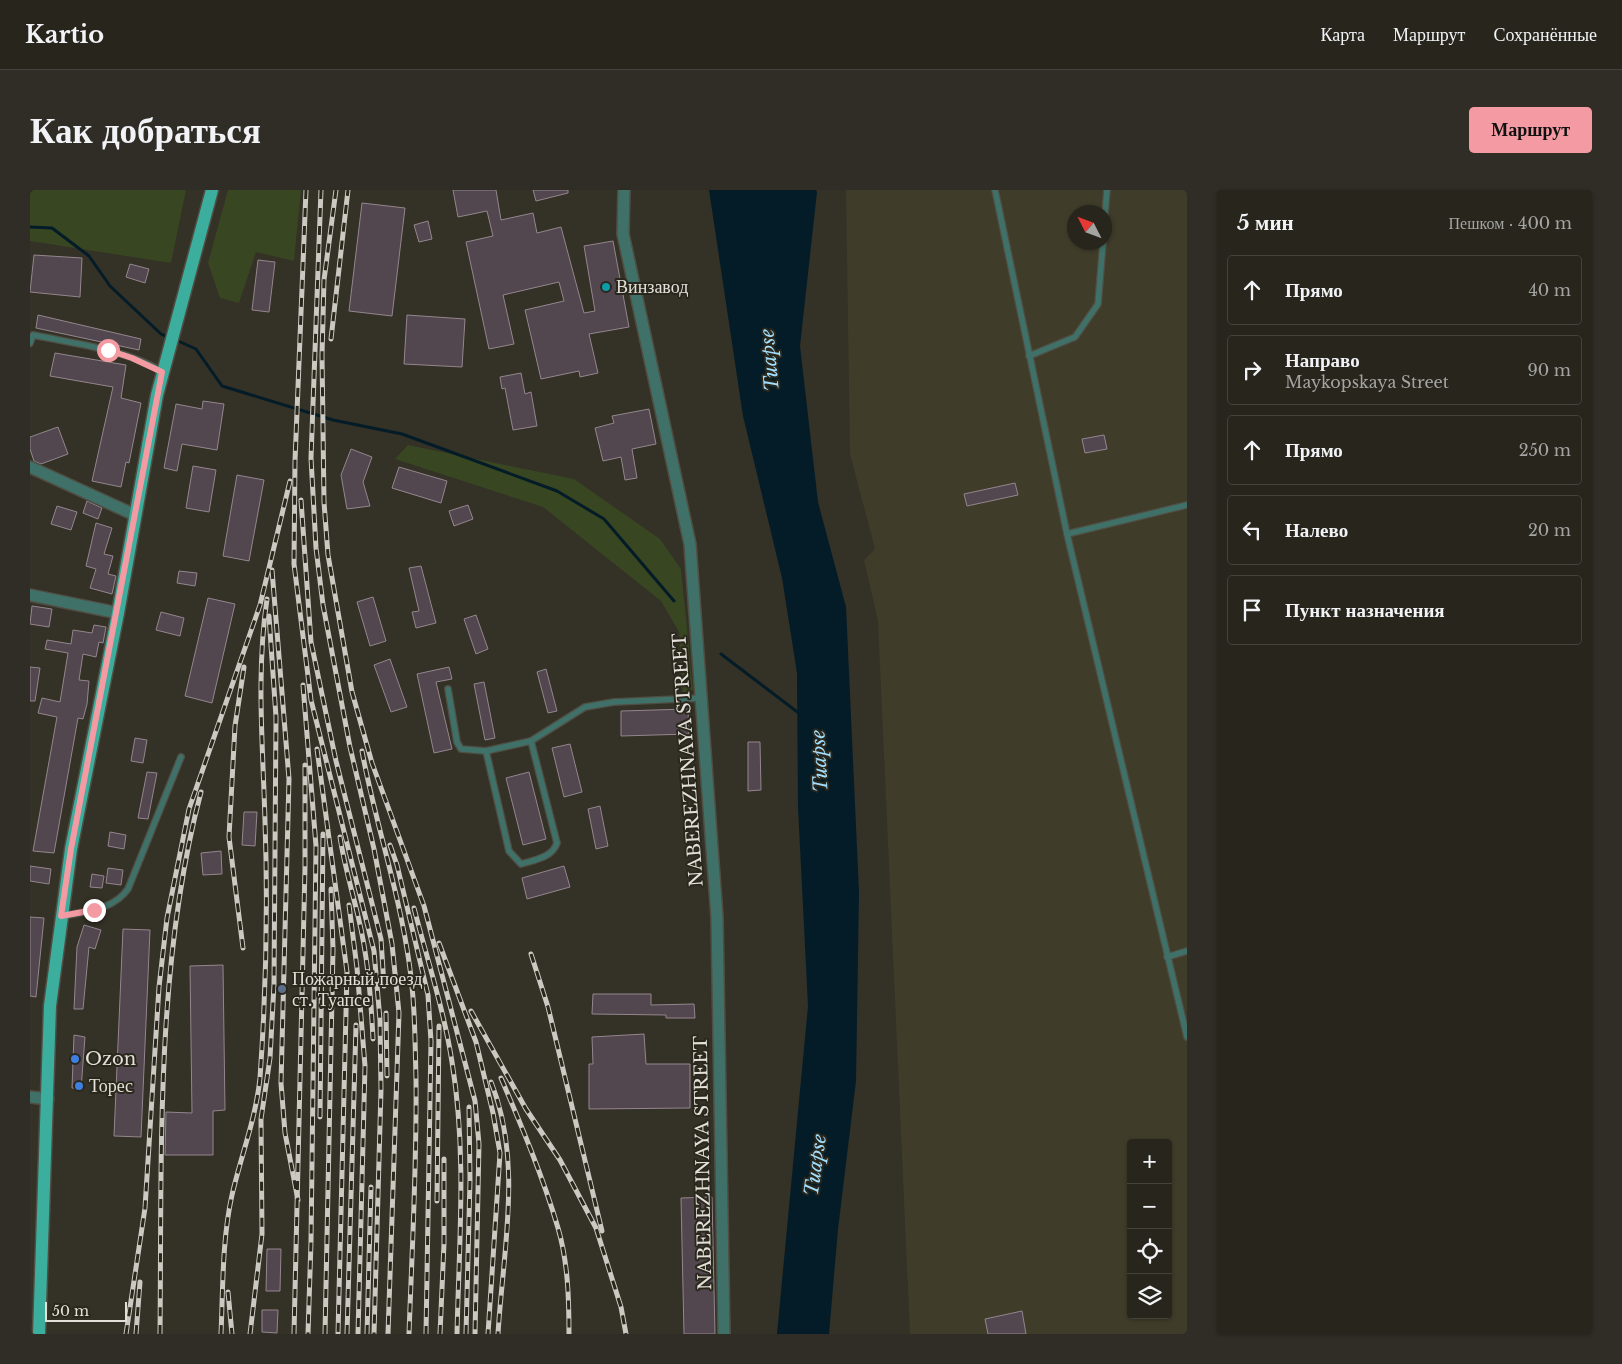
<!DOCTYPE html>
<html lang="ru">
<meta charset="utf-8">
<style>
body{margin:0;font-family:"Libre Baskerville",serif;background:#2f2d25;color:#f1f3f6}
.controls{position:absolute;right:15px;bottom:15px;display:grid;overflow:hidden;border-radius:5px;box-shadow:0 1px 4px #0004}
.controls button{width:45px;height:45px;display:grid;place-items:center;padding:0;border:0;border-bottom:1px solid #43423b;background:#27251c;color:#f1f3f6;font:25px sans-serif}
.compass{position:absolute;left:1037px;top:15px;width:45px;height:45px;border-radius:50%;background:#27251c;box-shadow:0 1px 4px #0004;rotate:312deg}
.scale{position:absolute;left:15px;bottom:12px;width:82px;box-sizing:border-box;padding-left:5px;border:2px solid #e2e0d9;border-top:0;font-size:14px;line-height:18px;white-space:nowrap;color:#e2e0d9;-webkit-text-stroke:4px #2a271c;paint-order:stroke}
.stop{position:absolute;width:15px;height:15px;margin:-11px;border:4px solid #f49aa2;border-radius:50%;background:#fff}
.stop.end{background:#f49aa2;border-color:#fff;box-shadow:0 1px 5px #0008}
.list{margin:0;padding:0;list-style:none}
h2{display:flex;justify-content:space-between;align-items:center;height:65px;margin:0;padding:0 20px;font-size:21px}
h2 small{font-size:16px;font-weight:400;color:#a4a5a3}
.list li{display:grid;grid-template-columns:32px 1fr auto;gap:15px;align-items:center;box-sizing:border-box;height:70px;margin:0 10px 10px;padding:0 10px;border:1px solid #43423b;border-radius:5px}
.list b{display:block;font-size:19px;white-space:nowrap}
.list p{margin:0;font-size:16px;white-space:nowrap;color:#a4a5a3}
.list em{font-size:16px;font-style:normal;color:#a4a5a3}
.icon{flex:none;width:28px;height:28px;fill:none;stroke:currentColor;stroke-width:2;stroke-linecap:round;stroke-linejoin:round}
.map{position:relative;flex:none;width:1157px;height:1144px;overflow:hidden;border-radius:5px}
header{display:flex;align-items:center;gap:30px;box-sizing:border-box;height:70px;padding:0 25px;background:#27251c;border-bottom:1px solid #43423b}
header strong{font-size:24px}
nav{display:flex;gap:28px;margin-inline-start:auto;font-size:18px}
.intro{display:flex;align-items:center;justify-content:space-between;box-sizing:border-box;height:120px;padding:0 30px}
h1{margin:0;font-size:35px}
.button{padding:12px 22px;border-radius:5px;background:#f49aa2;color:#111;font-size:18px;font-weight:700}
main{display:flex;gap:30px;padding:0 30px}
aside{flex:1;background:#27251c;border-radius:5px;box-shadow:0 1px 4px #0004}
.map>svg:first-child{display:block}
.built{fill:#3f3c2a;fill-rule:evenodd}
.green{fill:#384622}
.water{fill:#031c28}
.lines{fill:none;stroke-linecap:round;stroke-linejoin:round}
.stream{stroke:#031c28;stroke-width:3}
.building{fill:#52474e;stroke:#94868e}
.service-casing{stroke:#504d43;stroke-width:8}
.minor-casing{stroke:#504d43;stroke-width:14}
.primary-casing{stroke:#504d43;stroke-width:15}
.service{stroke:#3f7168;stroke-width:5.5}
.minor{stroke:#3f7168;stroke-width:11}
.primary{stroke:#3bae9d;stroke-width:12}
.rail-casing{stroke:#ccc9c2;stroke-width:5}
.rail{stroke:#2a271c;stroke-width:3;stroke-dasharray:9;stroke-linecap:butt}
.route{stroke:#f49aa2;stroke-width:6}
.culture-dot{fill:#0f9aa8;stroke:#2a271c;stroke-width:2}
.service-dot{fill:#5c6f8a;stroke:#2a271c;stroke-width:2}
.shop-dot{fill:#3f7fe0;stroke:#2a271c;stroke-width:2}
.labels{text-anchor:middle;stroke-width:4;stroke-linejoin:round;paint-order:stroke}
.poi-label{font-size:18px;fill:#e2e0d9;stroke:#2a271c;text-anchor:start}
.street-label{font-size:18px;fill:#e2e0d9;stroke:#2a271c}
.water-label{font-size:19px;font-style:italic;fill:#a1defd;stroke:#2a271c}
</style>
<header>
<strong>Kartio</strong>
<nav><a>Карта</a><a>Маршрут</a><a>Сохранённые</a></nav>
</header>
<div class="intro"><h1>Как добраться</h1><a class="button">Маршрут</a></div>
<main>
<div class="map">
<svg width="1157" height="1144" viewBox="0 0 1157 1144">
<rect width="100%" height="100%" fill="#343126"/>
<path class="built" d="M816 0H1157V1144H880L848 431 834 370 845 359 820 264ZM1044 22H1074V52H1044ZM1101 953H1138V1125H1101Z"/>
<g class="green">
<path d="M0 0H156L141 73 0 51Z"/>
<path d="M198 0H271L264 71 226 62 209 113 190 108 178 73Z"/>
<path d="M378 255 544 289 630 349 651 379 663 500 653 504 649 442 631 411 513 317 365 269Z"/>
</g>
<path class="water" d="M679 0H786L787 2 770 156 788 312 816 417 829 702 826 891 808 1039 799 1144H747L778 816 768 617 767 483 752 388 713 226Z"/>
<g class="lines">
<g class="stream">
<path d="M0 37 22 38 59 66 80 96 131 144 140 148"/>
<path d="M146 150 166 159 192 196 303 230 372 244 527 301 574 329 644 411"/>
<path d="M691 464 770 524"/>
</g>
</g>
<g class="building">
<path d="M423 0H466L471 30 503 23 507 43 531 37 554 123 565 121 554 56 583 51 599 137 559 144 568 183 550 187 549 181 511 189 495 120 534 111 529 92 473 105 484 154 459 159 436 52 463 46 457 21 428 27Z"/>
<path d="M503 0H538V3L506 11Z"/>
<path d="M332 13 375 18 362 126 319 121Z"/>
<path d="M398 31 402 49 389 52 384 35Z"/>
<path d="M4 65 52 68 50 107 0 102Z"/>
<path d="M228 70 245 72 239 122 222 120Z"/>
<path d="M100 74 119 79 115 93 96 87Z"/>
<path d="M8 125 111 149 109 160 6 138Z"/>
<path d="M377 125 435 129 432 177 374 174Z"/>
<path d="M25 163 96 175 91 208 111 213 99 273 96 272 91 297 62 291 83 197 20 186Z"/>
<path d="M491 183 495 204 501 202 507 236 483 240 475 198 472 199 470 187Z"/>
<path d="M173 211 194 214 187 260 152 254 147 281 134 278 146 214 172 219Z"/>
<path d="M619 219 626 254 602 259 607 288 595 290 591 267 573 271 565 238 584 233 582 226Z"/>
<path d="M28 237 38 264 11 274 4 271 0 259V247Z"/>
<path d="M1074 245 1077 259 1055 263 1052 249Z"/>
<path d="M321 259 342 267 333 292 340 316 317 319 311 285Z"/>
<path d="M163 276 186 280 179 322 156 318Z"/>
<path d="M369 277 417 291 411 313 362 298Z"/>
<path d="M207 285 234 290 219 371 193 366Z"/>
<path d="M985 293 988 305 937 316 934 304Z"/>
<path d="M57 311 72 318 68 329 53 323Z"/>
<path d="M438 315 443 329 424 336 419 321Z"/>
<path d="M27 316 47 322 41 340 21 334Z"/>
<path d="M66 333 82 338 74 364 83 366 78 384 86 386 82 404 60 398 66 379 56 376Z"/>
<path d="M391 376 406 433 386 438 382 422 389 421 379 378Z"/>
<path d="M149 381 167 383 165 396 147 393Z"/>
<path d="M343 407 356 451 340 456 327 412Z"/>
<path d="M178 408 205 414 182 513 155 506Z"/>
<path d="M2 416 22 419 19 437 0 434Z"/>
<path d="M131 422 154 428 150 446 126 440Z"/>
<path d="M446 425 458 459 446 464 434 429Z"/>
<path d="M64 435 76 437 73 453 69 452 66 467 53 464 49 490 59 491 57 514 53 529 48 528 24 663 3 661 27 527 8 523 12 508 30 512 38 463 15 459 17 450 41 454 43 440 62 443Z"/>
<path d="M360 469 377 517 361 522 344 475Z"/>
<path d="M0 477 10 478 5 511H0Z"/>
<path d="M419 477 422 489 406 492 422 559 404 563 387 484Z"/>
<path d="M516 479 527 521 518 523 507 482Z"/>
<path d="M454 492 465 548 455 550 444 494Z"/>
<path d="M658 519 659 544 591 546V521Z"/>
<path d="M105 548 117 550 113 573 101 571Z"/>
<path d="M718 552H730L731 600 718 601Z"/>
<path d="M540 554 552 602 534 607 522 558Z"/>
<path d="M117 582 127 583 118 629 108 628Z"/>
<path d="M499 582 516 649 493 655 476 588Z"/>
<path d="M570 616 578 656 566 659 558 619Z"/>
<path d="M214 622H227L225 656 212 655Z"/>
<path d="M80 642 96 645 94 659 78 656Z"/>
<path d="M191 661 192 684 173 685 171 663Z"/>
<path d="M0 676 21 679 19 694 0 691Z"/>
<path d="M534 676 540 697 497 709 492 688Z"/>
<path d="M78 678 93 680 91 695 76 693Z"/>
<path d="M62 684 74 686 72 698 60 697Z"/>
<path d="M0 727 14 728 6 807 0 806Z"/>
<path d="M54 735 71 740 65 759 59 757 53 819H44L47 757Z"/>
<path d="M93 739 120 740 111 947 84 946Z"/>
<path d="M193 775 195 920 183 921V965H135L136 922 162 923 160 776Z"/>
<path d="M563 804H621V815L664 814 665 828H636V825L562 824Z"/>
<path d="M614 844 616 874H660V918L559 919V874H563L562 847Z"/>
<path d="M44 845 55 847 51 899 42 898Z"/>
<path d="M682 1007 685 1144H654L651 1008Z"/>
<path d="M237 1059H251L250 1101H236Z"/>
<path d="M232 1120H248L247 1143 232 1142Z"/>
<path d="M992 1121 996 1144H958L955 1129Z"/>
</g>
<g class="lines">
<defs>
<g id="service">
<path d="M965 0 1037 344 1157 847"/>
<path d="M1074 35 1077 0"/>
<path d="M0 153 3 145C47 154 94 159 133 182"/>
<path d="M999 166 1045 147 1068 114 1073 52"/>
<path d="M1037 344 1157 315"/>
<path d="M418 499 427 552 431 559 456 561 501 551 555 517 584 512 671 508"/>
<path d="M456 561 479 661 491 674C504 670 522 668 527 653L501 551"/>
<path d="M33 726C57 721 83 720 98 699L151 567"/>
<path d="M1137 767 1157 761"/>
</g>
<g id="minor">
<path d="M594 0 593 44 660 354 687 727 694 1144"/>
<path d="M0 277 105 325"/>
<path d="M0 405 88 423"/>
<path d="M0 907 18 909"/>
</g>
<path id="primary" d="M9 1144 20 816 41 659 88 423 127 205 182 0"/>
</defs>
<use href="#service" class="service-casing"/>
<use href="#minor" class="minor-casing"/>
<use href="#primary" class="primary-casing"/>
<use href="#service" class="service"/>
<use href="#minor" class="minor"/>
<use href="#primary" class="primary"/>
<defs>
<g id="rail">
<path d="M276 0 265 271 264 374 281 510 344 761 350 830 351 900 344 1144"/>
<path d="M291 0 281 268 286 358 293 415 320 557 344 659 362 754 369 823 358 1144"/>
<path d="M306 0 294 90 292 165 294 312 298 365 322 502 342 573 394 716 445 911 449 954 445 1144"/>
<path d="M301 149 318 0"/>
<path d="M271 310 281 452 306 571 351 749 354 796"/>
<path d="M242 380 259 589 251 893 255 943 268 1010"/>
<path d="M273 495 286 656 281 1052 278 1144"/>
<path d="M287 559 317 782 308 1144"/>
<path d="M332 561C345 632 369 701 379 772 385 811 385 850 386 890 387 974 382 1059 379 1144"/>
<path d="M310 647C314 674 322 700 328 726 338 766 341 809 343 849"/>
<path d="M360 655 367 675 398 805 401 851 396 1144"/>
<path d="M319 715 327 778 335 876 328 1144"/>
<path d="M384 718C397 769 414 820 422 872 437 963 429 1053 427 1144"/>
<path d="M409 753 446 852 463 923 470 963 458 1144"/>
<path d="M213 758 199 647 205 536 214 477"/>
<path d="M501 764 518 817 572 1041"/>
<path d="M441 821 496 919 530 970 566 1038 591 1117 596 1144"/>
<path d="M356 823 357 886"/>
<path d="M471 888C492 937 513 987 528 1038 538 1072 539 1109 539 1144"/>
<path d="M461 892C493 972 473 1060 468 1144"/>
<path d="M290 927 293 644"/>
<path d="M407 1011 409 836"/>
<path d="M198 1102 202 1144"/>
<path d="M96 1144 115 1018 129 797 137 728 159 619 230 415 260 291"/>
<path d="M106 1144 110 1092"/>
<path d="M130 1144C132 965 125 776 171 602"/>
<path d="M191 1144C193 1098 192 1050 202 1005 211 966 226 928 230 888 236 803 238 716 235 631 233 557 226 483 237 409"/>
<path d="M220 1144 232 1044 231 929 240 868 244 794 246 527 239 426"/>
<path d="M264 1144 275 677V575"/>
<path d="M295 1144 303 759 301 699"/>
<path d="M317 1144 326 835"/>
<path d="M337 1144 341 997"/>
<path d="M410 1144 414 1053V969"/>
<path d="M436 1144 440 990 439 917"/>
</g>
</defs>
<use href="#rail" class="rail-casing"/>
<use href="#rail" class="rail"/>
</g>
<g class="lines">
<path class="route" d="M64 720 31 726 41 659 132 182 102 168 78 160"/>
</g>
<circle class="culture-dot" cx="576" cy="97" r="5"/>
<circle class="service-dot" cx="252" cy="799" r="5"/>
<g class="shop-dot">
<circle cx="45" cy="869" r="5"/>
<circle cx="49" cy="896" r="5"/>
</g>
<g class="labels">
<g class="poi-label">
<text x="586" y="103">Винзавод</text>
<text x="262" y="795">Пожарный поезд<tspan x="262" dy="21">ст. Туапсе</tspan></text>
<text x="55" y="875">Ozon</text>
<text x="59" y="902">Торес</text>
</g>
<g class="street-label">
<text transform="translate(658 570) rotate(-94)" y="6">NABEREZHNAYA STREET</text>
<text transform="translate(673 973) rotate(-91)" y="6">NABEREZHNAYA STREET</text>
</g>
<g class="water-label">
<text transform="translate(739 170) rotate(-95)" y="7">Tuapse</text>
<text transform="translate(789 571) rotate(-93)" y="7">Tuapse</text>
<text transform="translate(785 975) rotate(-82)" y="7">Tuapse</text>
</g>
</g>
</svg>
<div class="controls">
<button>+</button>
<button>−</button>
<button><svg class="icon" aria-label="locate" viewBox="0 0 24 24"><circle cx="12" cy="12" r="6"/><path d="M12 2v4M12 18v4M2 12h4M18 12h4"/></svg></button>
<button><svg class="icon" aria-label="layers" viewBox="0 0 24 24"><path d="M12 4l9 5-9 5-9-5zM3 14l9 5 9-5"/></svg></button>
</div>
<svg class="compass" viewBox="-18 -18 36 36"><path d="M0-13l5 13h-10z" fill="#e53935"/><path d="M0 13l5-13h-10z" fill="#a4a5a3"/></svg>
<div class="scale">50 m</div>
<div class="stop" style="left:78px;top:160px"></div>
<div class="stop end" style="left:64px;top:720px"></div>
</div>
<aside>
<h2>5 мин<small>Пешком · 400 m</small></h2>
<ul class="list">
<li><svg class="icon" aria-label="ahead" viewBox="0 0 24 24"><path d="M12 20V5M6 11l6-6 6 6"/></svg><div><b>Прямо</b></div><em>40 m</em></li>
<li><svg class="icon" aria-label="right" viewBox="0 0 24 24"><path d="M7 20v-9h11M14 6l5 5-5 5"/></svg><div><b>Направо</b><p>Maykopskaya Street</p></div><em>90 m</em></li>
<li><svg class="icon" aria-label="ahead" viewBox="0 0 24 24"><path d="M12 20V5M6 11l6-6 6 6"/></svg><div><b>Прямо</b></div><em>250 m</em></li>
<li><svg class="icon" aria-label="left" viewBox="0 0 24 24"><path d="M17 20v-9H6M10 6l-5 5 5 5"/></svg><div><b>Налево</b></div><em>20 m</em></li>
<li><svg class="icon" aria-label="arrive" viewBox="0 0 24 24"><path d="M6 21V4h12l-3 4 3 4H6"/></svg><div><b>Пункт назначения</b></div></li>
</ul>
</aside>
</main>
